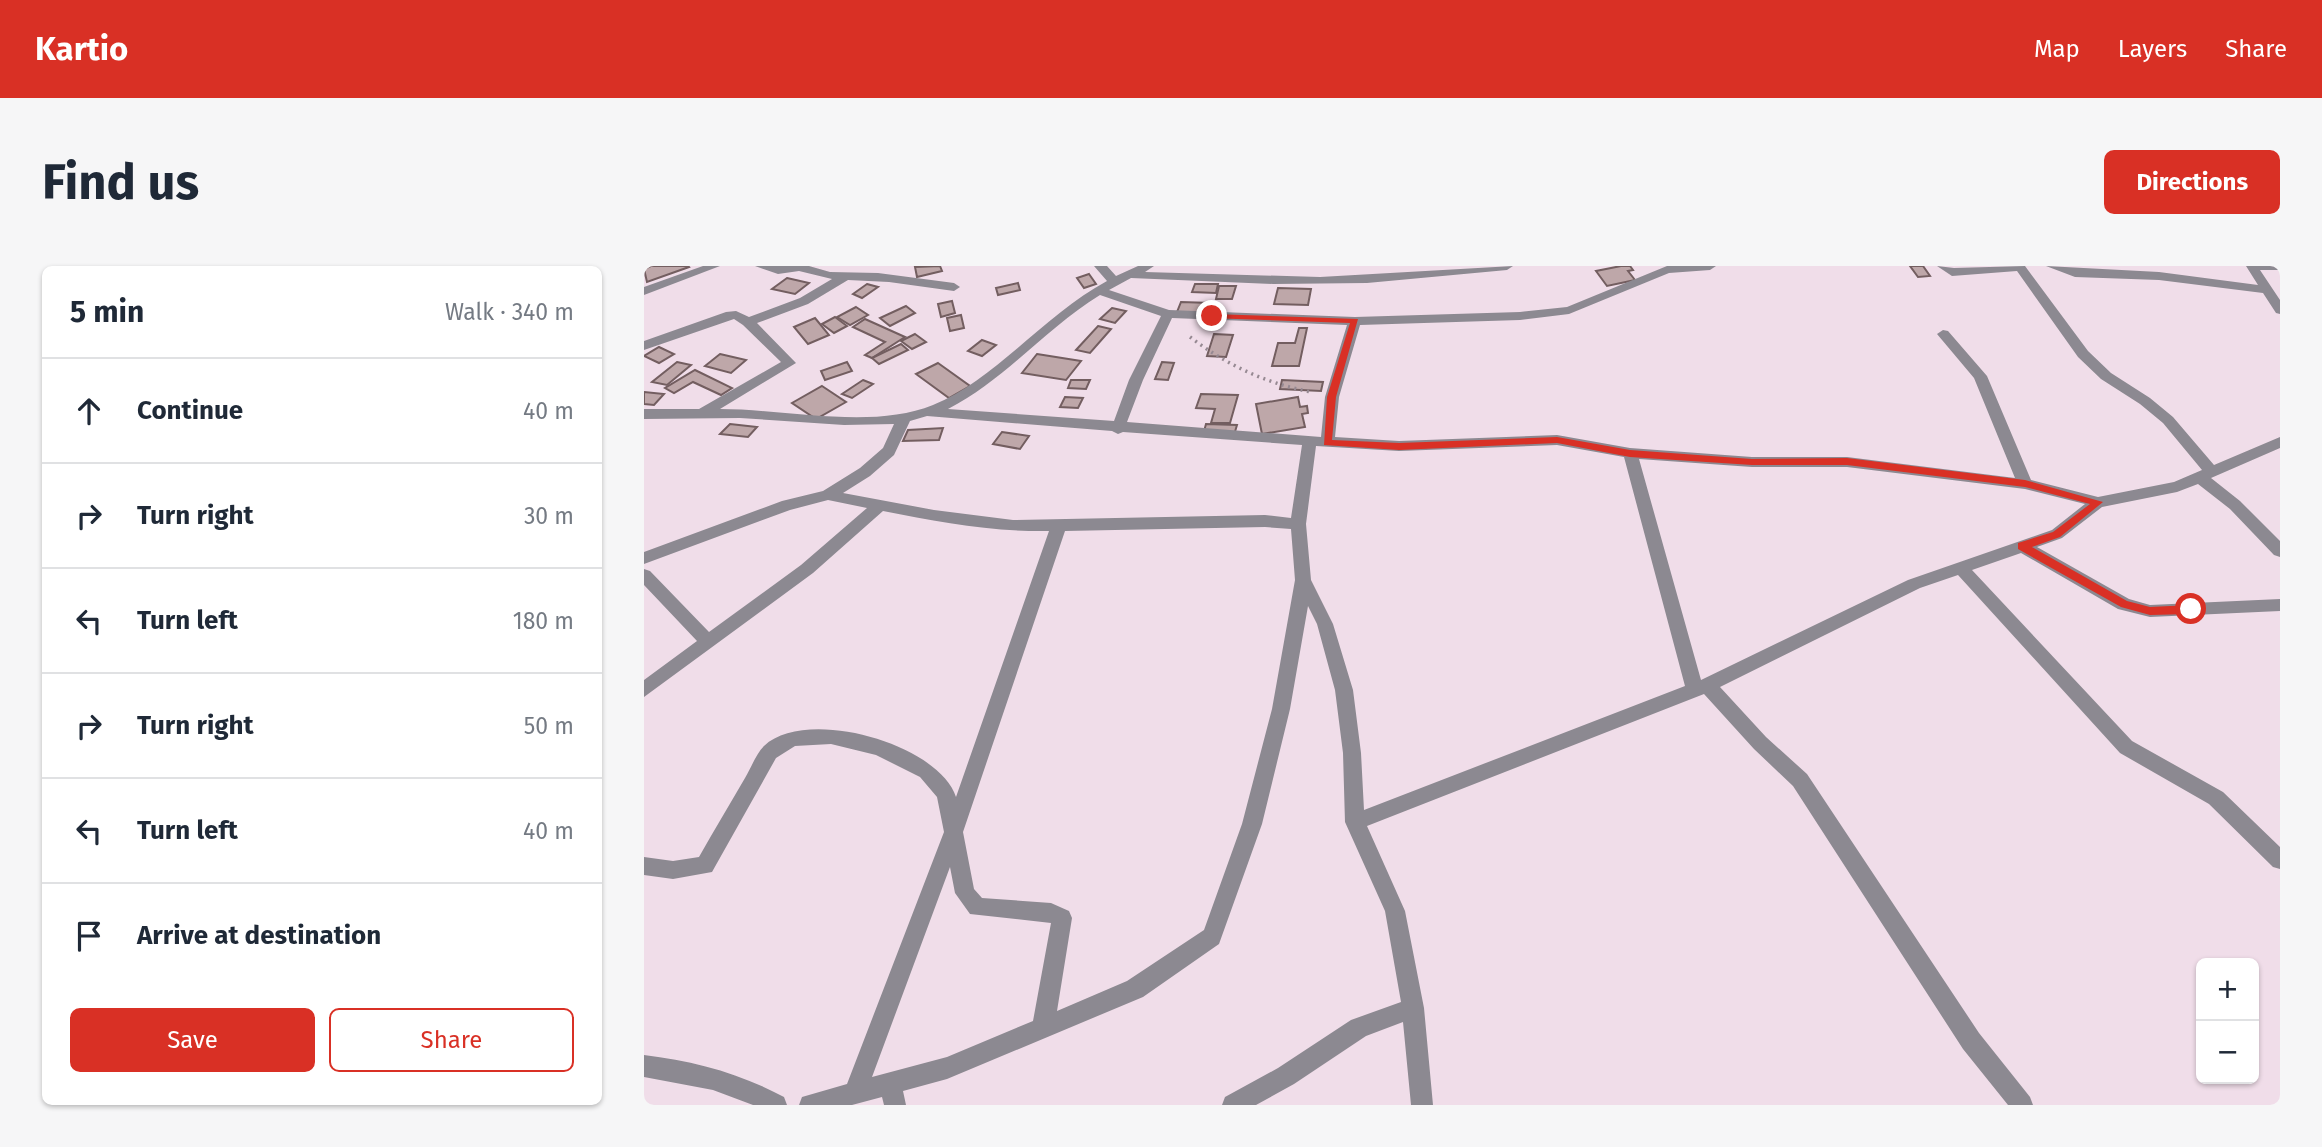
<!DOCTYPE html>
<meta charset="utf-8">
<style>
body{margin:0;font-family:"Fira Sans",sans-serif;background:#f6f6f7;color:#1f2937}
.controls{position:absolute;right:21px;bottom:21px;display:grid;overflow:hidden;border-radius:10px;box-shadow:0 2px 5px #0004}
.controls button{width:63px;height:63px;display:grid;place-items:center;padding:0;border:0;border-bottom:2px solid #e0e1e3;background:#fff;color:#1f2937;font:35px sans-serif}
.stop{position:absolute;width:21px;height:21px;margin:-16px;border:5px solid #d93025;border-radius:50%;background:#fff}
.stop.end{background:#d93025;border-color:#fff;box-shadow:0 2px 7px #0008}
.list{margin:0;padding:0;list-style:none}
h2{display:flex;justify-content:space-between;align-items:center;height:91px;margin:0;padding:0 28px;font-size:30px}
h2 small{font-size:23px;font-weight:400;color:#747a83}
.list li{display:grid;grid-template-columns:46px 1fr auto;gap:21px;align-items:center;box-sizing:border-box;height:105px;padding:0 28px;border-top:2px solid #e0e1e3}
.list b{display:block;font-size:26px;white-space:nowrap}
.list em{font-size:23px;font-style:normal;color:#747a83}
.actions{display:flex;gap:14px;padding:21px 28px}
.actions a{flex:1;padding:16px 0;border:2px solid #d93025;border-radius:10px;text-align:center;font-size:24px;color:#d93025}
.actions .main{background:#d93025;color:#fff}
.icon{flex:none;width:38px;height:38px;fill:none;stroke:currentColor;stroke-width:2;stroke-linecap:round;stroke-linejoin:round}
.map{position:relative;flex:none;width:1636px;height:839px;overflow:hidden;border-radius:10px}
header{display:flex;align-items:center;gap:42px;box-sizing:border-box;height:98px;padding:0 35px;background:#d93025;color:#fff}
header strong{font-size:33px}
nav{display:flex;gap:38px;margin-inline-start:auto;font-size:24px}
.intro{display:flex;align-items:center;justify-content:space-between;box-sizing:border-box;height:168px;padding:0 42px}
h1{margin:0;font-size:49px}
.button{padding:18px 32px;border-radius:10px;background:#d93025;color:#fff;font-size:24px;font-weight:700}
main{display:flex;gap:42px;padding:0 42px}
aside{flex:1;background:#fff;border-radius:10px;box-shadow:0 2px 5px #0004}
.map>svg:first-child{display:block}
.building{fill:#bea7a9;stroke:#735e60;stroke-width:2}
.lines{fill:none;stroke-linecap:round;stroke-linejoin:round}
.path{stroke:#968992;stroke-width:3.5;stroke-dasharray:2 4.5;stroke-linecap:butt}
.minor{fill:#8c8991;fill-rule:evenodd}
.route{fill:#d93025}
</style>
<header>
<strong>Kartio</strong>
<nav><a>Map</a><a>Layers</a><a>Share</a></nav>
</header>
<div class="intro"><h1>Find us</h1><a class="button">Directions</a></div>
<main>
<aside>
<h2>5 min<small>Walk · 340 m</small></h2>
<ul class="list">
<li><svg class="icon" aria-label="ahead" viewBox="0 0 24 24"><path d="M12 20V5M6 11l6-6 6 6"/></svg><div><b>Continue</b></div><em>40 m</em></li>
<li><svg class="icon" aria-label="right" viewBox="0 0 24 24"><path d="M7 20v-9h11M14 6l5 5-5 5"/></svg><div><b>Turn right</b></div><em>30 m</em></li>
<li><svg class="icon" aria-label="left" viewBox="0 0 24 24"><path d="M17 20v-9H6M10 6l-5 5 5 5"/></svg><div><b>Turn left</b></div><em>180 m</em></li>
<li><svg class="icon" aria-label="right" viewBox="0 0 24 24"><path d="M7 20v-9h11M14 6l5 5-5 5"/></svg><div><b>Turn right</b></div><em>50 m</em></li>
<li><svg class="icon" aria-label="left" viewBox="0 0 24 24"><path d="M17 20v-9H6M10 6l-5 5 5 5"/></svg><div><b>Turn left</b></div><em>40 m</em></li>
<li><svg class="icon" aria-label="arrive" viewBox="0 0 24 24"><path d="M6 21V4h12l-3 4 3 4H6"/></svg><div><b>Arrive at destination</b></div></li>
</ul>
<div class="actions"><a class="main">Save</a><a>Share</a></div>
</aside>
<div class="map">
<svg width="1636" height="839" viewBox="0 0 1636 839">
<rect width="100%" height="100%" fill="#f0dde9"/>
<g class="building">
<path d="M7 0H44L45 1 3 16 0 3Z"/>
<path d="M296 0 298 5 273 11 271 1Z"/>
<path d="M977 0H986L989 4 984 5 991 14 963 20 952 5Z"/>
<path d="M1266 0H1279L1286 10 1274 11Z"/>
<path d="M445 8 452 18 440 22 433 12Z"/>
<path d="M143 12 165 17 151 28 128 23Z"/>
<path d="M374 17 376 24 354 29 352 22Z"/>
<path d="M223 18 234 21 218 32 209 28Z"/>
<path d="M551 18H574L572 27 548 26Z"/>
<path d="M575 20H592L588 33H572Z"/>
<path d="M634 22 667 23 664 39 630 38Z"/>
<path d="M308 35 311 47 297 51 294 38Z"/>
<path d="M537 36 567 37 563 47 533 46Z"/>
<path d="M262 40 271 47 246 60 236 52Z"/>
<path d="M212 41 224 49 206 59 193 51Z"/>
<path d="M468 42 482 45 471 57 456 53Z"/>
<path d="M317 49 320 62 306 65 303 52Z"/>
<path d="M191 51 203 60 190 67 178 58Z"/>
<path d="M171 52 185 69 164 78 150 61Z"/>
<path d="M221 53 261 71 228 92 221 89 241 76 209 61Z"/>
<path d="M454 60 467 63 446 87 432 84Z"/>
<path d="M655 62H663L655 100H628L634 77H651Z"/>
<path d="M271 68 282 76 268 83 257 75Z"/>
<path d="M570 68 589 69 582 91 563 90Z"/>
<path d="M338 74 352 79 338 90 324 85Z"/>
<path d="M257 78 264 84 235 98 228 92Z"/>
<path d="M15 81 30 88 15 97 0 90Z"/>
<path d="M76 88 102 94 87 107 61 100Z"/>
<path d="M393 88 437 95 422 114 378 107Z"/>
<path d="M33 96 47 99 23 119 8 116Z"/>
<path d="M203 96 208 105 181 114 177 105Z"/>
<path d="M518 96 530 97 524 114 511 113Z"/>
<path d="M294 97 326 120 305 132 272 108Z"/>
<path d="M51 104 88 122 77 129 49 116 30 127 21 122Z"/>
<path d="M219 114 229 118 208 132 198 128Z"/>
<path d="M427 114H446L442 123 424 122Z"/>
<path d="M638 114 679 116 677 125 636 123Z"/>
<path d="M178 120 202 136 172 153 148 137Z"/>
<path d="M0 126 20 128 10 139 0 138Z"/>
<path d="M557 128 594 129 586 157H567L571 143 552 142Z"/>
<path d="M421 131 439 132 434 142 416 141Z"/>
<path d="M654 131 656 141 663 140 664 147 658 148 661 161 618 168 612 138Z"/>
<path d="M86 158 113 161 104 171 76 168Z"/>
<path d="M562 158 593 159 590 169H559Z"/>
<path d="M299 162 295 174 259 175 264 164Z"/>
<path d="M358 166 385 170 376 183 349 178Z"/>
</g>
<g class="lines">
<path class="path" d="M546 71C583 99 621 117 667 126"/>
<g class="minor">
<path d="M59 0H76L0 29V21Z"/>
<path d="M111 0H165L186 6 234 7 310 17 316 21 310 25 245 16 204 14 164 38 113 57 152 97 76 143C142 143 228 164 289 139 351 114 401 48 463 15L450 0H463L472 10 494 0H510L501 6 676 11 869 0 863 4 723 17 629 18 487 12 465 24 525 44 711 51 876 46 923 41 1023 0H1072L1066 4 1025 7 925 48 876 54 716 59 695 131 691 171 755 175 913 169 986 182 1108 191H1203L1371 212 1330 112 1293 68 1299 64 1304 65 1343 110 1387 214 1454 231 1530 216 1558 204 1519 157 1496 138 1457 113 1434 91 1373 5 1308 10 1293 0 1310 2 1381 0 1444 85 1467 107 1506 132 1529 151 1570 199 1636 171V182L1567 212 1596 235 1636 275V291L1630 289 1586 243 1554 218 1533 226 1458 241 1418 272 1393 281 1485 333 1506 339 1636 333V345L1506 351 1474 343 1377 287 1328 304 1488 475 1579 526 1636 581V603L1629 601 1565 538 1476 487 1314 309 1276 322 1076 421 1122 471 1163 508 1335 767 1386 831 1389 839H1364L1319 783 1149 520 1110 483 1060 428 723 560 761 645 780 742 789 839H767L759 756 722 770 650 818 612 839H578L581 831 634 802 707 754 757 736 741 645 701 556 699 487 691 424 673 358 664 340 646 443 618 558 575 678 499 731 303 813 259 825 262 839H240L238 831 208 839H155L158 831 203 818 300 566 293 531 276 511 232 489 187 478 151 480 132 492 68 606 29 613 0 609V591L29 595 55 591C70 564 86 538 101 512 107 502 112 488 120 480 162 440 295 478 312 531L405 265C349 266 294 256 239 245L169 307 0 431V414L53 375 0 319V303L6 305 65 366 157 299 223 242 184 234 146 244 0 298V286L138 235 179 225 216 202 239 182 250 158 200 159 96 152 0 153V143H55L137 96 99 59 90 53 0 84V75L82 46 92 45 105 51 156 32 188 13 155 5 134 8ZM456 29 517 50 485 114 470 155 304 143C361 114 402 62 456 29ZM528 52 703 59 681 131 677 171 483 156 499 114ZM283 150 468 165 474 168 479 166 658 179 647 252 621 249 369 254 290 244 199 227 226 210 250 189 266 155ZM913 179 980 191 1041 420 720 544 717 487 709 424 689 358 667 314 662 258 672 180 755 185ZM995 193 1108 201H1203L1381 223 1441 238 1408 264 1264 314 1057 414ZM621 261 647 263 651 314 628 443 598 558 560 664 483 715 413 745 428 652 425 645 407 637 338 632 330 623 319 566 421 265ZM306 601 311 627 326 648 407 657 389 755 303 791 228 811Z"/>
<path d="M1402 0 1515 6 1614 19 1602 0H1636V4H1616L1636 34V48L1632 47 1619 27 1515 14 1431 11Z"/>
<path d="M0 789C50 795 95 807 140 831L143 839H109L69 824 0 811Z"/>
</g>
</g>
<path class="route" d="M568 48 714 53 692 131 688 174 755 177 913 171 986 184 1108 193 1203 192 1381 214 1459 236 1416 271 1388 281 1483 335 1506 341 1547 339 1553 343 1547 348 1506 349 1477 341 1374 283V277L1409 266 1446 238 1381 221 1203 199H1108L986 191 913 177 755 184 680 179 683 131 706 57 565 52Z"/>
</svg>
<div class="controls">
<button>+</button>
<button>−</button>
</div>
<div class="stop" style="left:1547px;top:343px"></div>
<div class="stop end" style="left:568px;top:50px"></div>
</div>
</main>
